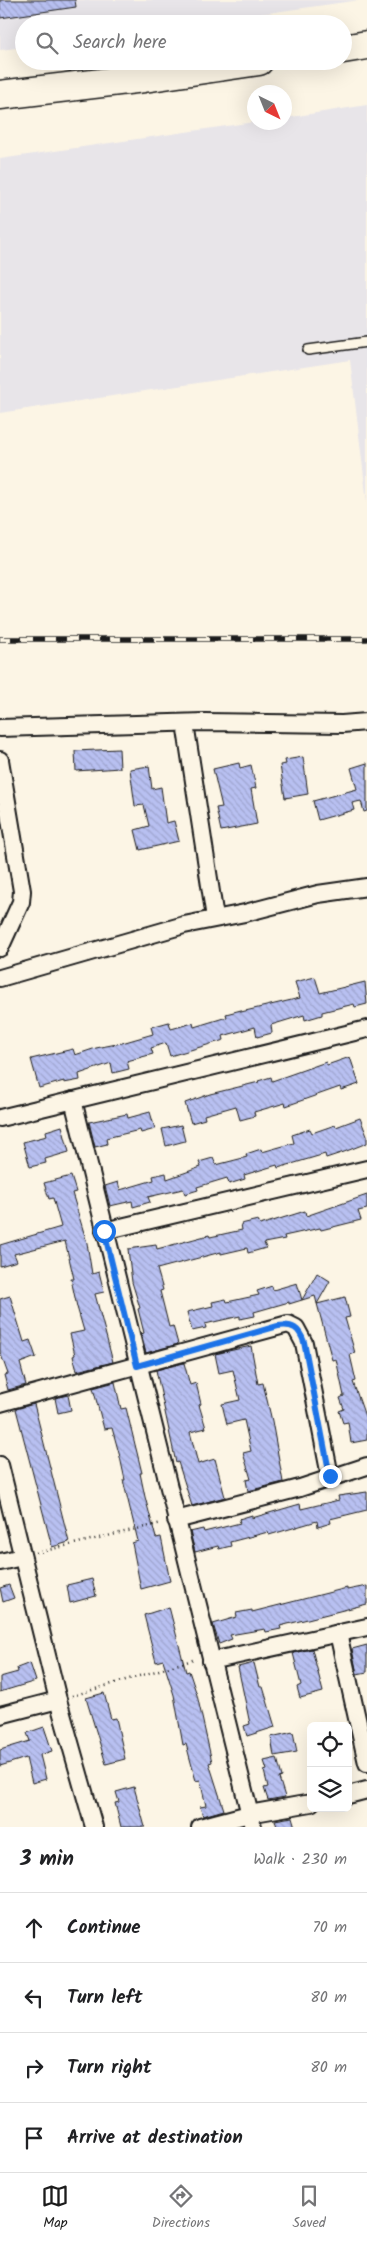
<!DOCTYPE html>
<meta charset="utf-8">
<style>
body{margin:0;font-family:Kalam,sans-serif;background:#f6f6f6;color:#202124}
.controls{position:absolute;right:15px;bottom:15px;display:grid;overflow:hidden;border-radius:8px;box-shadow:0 5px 20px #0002}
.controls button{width:45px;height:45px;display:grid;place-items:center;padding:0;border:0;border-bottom:1px solid #e0e0e0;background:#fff;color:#202124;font:25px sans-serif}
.compass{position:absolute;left:247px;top:85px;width:45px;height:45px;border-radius:50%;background:#fff;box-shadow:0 5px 20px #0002;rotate:137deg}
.stop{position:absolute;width:15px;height:15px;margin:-11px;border:4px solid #1a73e8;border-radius:50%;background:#fff}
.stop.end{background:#1a73e8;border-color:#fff;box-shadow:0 1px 5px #0008}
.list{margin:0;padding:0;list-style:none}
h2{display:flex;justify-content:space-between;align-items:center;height:65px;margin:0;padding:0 20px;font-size:21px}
h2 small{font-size:16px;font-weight:400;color:#757577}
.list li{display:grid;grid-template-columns:32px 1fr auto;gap:15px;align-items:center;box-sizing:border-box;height:70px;padding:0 20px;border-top:1px solid #e0e0e0}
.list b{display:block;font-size:19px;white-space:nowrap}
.list em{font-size:16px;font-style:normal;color:#757577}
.icon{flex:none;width:28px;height:28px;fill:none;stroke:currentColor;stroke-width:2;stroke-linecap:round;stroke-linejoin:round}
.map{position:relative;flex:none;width:367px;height:1827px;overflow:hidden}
.search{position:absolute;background:#fff;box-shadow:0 5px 20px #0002;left:15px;right:15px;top:15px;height:55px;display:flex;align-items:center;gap:12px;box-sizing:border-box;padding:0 18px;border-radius:28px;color:#757577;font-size:19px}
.sheet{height:345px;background:#fff}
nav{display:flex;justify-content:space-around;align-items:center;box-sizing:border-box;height:70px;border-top:1px solid #e0e0e0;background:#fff;font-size:14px;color:#757577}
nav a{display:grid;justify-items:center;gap:2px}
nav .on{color:#1c1c1c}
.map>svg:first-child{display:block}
.built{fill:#e8e5e9}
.building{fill:url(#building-back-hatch);stroke:#1c1c1c}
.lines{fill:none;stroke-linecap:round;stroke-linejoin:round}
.service-casing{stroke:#1c1c1c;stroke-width:12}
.minor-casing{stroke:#1c1c1c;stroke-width:20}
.trunk-casing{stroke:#1c1c1c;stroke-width:31}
.path{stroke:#1c1c1c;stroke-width:2.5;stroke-dasharray:1 4;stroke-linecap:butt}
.service{stroke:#fcf5e5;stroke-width:9}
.minor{stroke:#fcf5e5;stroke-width:16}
.trunk{stroke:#fcf5e5;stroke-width:28}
.rail-casing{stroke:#1c1c1c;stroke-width:5.5}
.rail{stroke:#fcf5e5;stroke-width:4;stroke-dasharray:11;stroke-linecap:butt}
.route{stroke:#1a73e8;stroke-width:6}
</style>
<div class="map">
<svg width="367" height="1827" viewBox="0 0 367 1827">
<defs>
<pattern id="building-back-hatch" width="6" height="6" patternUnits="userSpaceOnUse" patternTransform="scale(1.25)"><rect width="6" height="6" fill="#b8c0f1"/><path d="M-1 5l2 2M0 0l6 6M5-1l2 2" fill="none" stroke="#9ea4ce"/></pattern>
</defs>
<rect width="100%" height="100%" fill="#fcf5e5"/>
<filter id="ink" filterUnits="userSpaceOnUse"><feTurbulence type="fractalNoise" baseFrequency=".02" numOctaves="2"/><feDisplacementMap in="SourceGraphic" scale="10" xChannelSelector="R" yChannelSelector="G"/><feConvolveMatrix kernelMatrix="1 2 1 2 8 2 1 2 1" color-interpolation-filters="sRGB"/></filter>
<g filter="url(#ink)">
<g class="built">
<path d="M0 0H360L190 24H24V47L0 50Z"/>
<path d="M367 105V502L350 360 0 413V159L254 122H284L285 118Z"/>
</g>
<g class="building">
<path d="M0 0H75L76 7 0 18Z"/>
<path d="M119 749 120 768 76 771 75 751Z"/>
<path d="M303 757 308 794 285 798 280 765 286 764 285 760Z"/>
<path d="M239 763 240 768 251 765 256 788 251 789 257 824 221 831 216 808 222 807 213 769Z"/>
<path d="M367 763V811L364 812 361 801 352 803 354 810 318 820 313 801 357 789 351 768Z"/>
<path d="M149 766 152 789 161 787 166 823 174 821 179 841 140 850 135 830 149 826 144 805 135 806 130 769Z"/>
<path d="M315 977 320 993 365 982 367 1004 355 1007 354 1004 322 1012V1015L305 1020 304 1015 271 1025 272 1033 257 1037 255 1027 223 1036 224 1040 170 1056 166 1043 151 1048 153 1054 127 1061 129 1069 113 1073 111 1063 79 1074 80 1080 64 1083V1081L39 1088 31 1059 73 1049 75 1055 96 1048 122 1043 153 1034 151 1027 169 1022 171 1029 193 1023 194 1027 227 1017 226 1014 241 1010V1012L300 998 295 982Z"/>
<path d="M350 1057 359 1084 341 1090 340 1087 286 1106 285 1103 254 1112 255 1116 240 1120 236 1106 204 1115 205 1119 191 1123 185 1103 210 1094 259 1082 258 1081 271 1077 272 1081 326 1062 327 1065Z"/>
<path d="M150 1112 155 1129 141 1133 140 1130 106 1138 107 1144 95 1147 89 1122 127 1114 128 1118Z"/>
<path d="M360 1118 367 1136V1143L344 1152 326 1158 325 1154 278 1168 277 1165 244 1175 245 1179 229 1184 227 1178 197 1187 198 1190 185 1194 183 1189 148 1197 150 1202 133 1207 132 1201 110 1206 105 1186 118 1182 120 1190 154 1180 153 1176 166 1173 167 1179 201 1167 199 1162 213 1158 216 1165 247 1157 246 1154 261 1149 262 1152 294 1143 292 1135 310 1129 312 1133 335 1125 336 1127Z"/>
<path d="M181 1125 185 1141 166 1146 162 1129Z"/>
<path d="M62 1126 69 1152 45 1159 46 1163 30 1167 23 1142 47 1136 46 1131Z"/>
<path d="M71 1176 76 1192 72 1193 87 1243 92 1274 99 1272 104 1292 95 1294 113 1362 77 1371 73 1356 75 1355 70 1334 84 1331 77 1307 71 1279H74L65 1241 14 1254 17 1261 0 1266V1245L61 1227 53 1198 49 1199 44 1183Z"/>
<path d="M367 1195V1209L358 1211 361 1220 321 1230 320 1228 284 1236 285 1239 264 1243 266 1248 248 1253 247 1248 221 1254V1252L157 1269 163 1290 160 1291 169 1327 173 1326 178 1344 146 1353 141 1334 144 1333 138 1309 140 1308 132 1282 128 1249 156 1245 157 1249 209 1235 210 1237 242 1230 241 1224 258 1220 260 1225 305 1211 306 1216Z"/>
<path d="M317 1273 330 1281 317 1304 345 1297 350 1317 345 1318 355 1353 350 1355 356 1381 353 1382 367 1422V1440L351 1443 348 1422 343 1423 339 1411 344 1409 340 1398 344 1396 336 1359 332 1360 315 1296 302 1300Z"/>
<path d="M297 1283 302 1300 289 1304V1302L254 1312 255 1316 240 1319V1316L205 1324 206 1328 192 1331 187 1312 213 1306 212 1302 226 1299 227 1302 259 1295 257 1291 272 1286 273 1290Z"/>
<path d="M10 1296 24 1342 30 1340 36 1357 20 1363 26 1385 8 1390 4 1375 8 1374 0 1352V1299Z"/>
<path d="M251 1346 258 1384 263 1383 272 1421 283 1482 248 1491 246 1480 251 1479 243 1453 251 1451 244 1420 227 1424 222 1404 240 1400 233 1370 219 1373 215 1354Z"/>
<path d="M184 1363 190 1385 196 1383 201 1404 199 1405 206 1428 190 1432 198 1464 215 1459 225 1497 192 1506 178 1462 176 1463 156 1370Z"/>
<path d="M115 1382 121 1409 126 1408 142 1473H140L145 1497 156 1538 161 1537 170 1581 141 1589 132 1543 138 1541 123 1480H125L120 1457 112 1428 104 1429 93 1388Z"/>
<path d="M68 1395 71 1410 58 1413 55 1398Z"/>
<path d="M34 1404 69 1542 52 1547 16 1409Z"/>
<path d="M367 1492V1510L330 1519 331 1523 318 1527 317 1521 269 1535 268 1532 230 1542 231 1546 219 1549 218 1546 195 1552 190 1532 203 1529 204 1532 240 1523 239 1519 252 1515V1518L300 1504 301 1509 339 1500 338 1496Z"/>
<path d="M92 1579 96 1596 70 1603 67 1585Z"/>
<path d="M9 1585 14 1598 3 1602 0 1588Z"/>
<path d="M367 1586V1604L280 1626 281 1629 266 1632 265 1629 230 1635 232 1639 219 1644 213 1624 237 1617 236 1613 252 1610V1612L347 1588V1590Z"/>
<path d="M169 1607 186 1672 189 1671 197 1695 212 1762 209 1763 224 1810 203 1816 200 1807 206 1806 200 1780 196 1781 186 1744 183 1745 174 1695 163 1660 156 1662 144 1615Z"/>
<path d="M367 1645V1672L357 1674 352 1649Z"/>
<path d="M312 1649 323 1692 300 1698 297 1687 301 1685 293 1653Z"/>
<path d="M30 1663 36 1681 0 1692V1677L18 1672 17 1668Z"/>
<path d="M254 1663 260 1687H263L275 1727 247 1736 244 1726 250 1724 238 1667Z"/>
<path d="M104 1693 111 1719 116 1718 125 1759 106 1764 86 1698Z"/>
<path d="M44 1727 52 1751 40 1755 46 1779 32 1783 26 1758 0 1766V1750L30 1741 27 1733Z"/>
<path d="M293 1732 297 1752 274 1756 271 1737Z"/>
<path d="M277 1758 282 1777 279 1778 285 1797 268 1800 264 1788 268 1787 264 1771 267 1770 264 1761Z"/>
<path d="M134 1787 145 1827H121L115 1803 119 1802 116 1792Z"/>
<path d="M292 1817 295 1827H277L275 1820Z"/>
</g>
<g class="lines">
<defs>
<path id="service" d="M308 350 367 342"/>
<g id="minor">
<path d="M185 723 215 918"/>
<path d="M0 728 204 722 342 724 367 722"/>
<path d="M0 760 22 891 21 902 0 948"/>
<path d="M0 978 184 925 245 913 318 894 367 887"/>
<path d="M73 1100 253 1827"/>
<path d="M0 1118 367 1029"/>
<path d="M104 1231 367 1169"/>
<path d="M0 1403 288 1324 296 1328 304 1343 330 1476"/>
<path d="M0 1465 58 1700 94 1827"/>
<path d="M176 1520 300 1488 367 1466"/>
<path d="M0 1562 22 1557"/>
<path d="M338 1633 367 1763"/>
<path d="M211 1661 367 1627"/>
<path d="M0 1715 58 1700"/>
<path d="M348 1795 367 1790"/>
<path d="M200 1827 249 1814 311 1803"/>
</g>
<g id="trunk">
<path d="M343 49 367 45"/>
<path d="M0 95 144 78 259 61"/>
</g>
</defs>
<use href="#service" class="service-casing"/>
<use href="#minor" class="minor-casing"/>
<use href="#trunk" class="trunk-casing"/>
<g class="path">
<path d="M36 1553 162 1523"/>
<path d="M72 1696 196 1659"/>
</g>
<use href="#service" class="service"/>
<use href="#minor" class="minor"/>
<use href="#trunk" class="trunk"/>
<defs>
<path id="rail" d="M0 639H367"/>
</defs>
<use href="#rail" class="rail-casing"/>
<use href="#rail" class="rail"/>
</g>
</g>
<g class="lines" filter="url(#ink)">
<path class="route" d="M104 1231 137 1366 278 1326C293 1324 299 1328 304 1342L330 1476"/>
</g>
</svg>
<div class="controls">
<button><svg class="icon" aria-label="locate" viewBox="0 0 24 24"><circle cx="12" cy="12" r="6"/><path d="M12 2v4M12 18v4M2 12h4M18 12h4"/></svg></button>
<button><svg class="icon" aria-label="layers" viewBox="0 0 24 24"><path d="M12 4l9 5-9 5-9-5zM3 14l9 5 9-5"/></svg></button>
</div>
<svg class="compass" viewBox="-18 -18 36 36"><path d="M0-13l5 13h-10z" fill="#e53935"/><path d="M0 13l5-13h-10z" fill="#757577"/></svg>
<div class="stop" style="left:104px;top:1231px"></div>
<div class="stop end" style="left:330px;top:1476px"></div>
<div class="search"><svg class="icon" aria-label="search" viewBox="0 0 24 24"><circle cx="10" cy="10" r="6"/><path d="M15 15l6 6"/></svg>Search here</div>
</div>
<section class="sheet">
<h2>3 min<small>Walk · 230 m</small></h2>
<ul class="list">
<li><svg class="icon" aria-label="ahead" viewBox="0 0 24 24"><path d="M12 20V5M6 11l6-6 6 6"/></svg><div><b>Continue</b></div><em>70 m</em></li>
<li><svg class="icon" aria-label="left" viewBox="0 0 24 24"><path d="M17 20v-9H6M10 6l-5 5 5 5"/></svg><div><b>Turn left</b></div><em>80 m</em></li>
<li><svg class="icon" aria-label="right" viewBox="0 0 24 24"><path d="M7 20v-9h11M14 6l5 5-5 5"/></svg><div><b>Turn right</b></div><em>80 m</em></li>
<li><svg class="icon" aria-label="arrive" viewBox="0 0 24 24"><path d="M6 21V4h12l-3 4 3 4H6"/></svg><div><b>Arrive at destination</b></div></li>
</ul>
</section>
<nav>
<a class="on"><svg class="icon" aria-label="map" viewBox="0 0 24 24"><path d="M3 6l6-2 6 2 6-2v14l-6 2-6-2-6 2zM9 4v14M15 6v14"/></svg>Map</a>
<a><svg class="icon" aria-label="directions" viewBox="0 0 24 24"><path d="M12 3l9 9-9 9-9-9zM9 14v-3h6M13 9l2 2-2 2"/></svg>Directions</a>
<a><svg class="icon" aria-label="saved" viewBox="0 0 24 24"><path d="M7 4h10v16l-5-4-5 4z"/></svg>Saved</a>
</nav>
